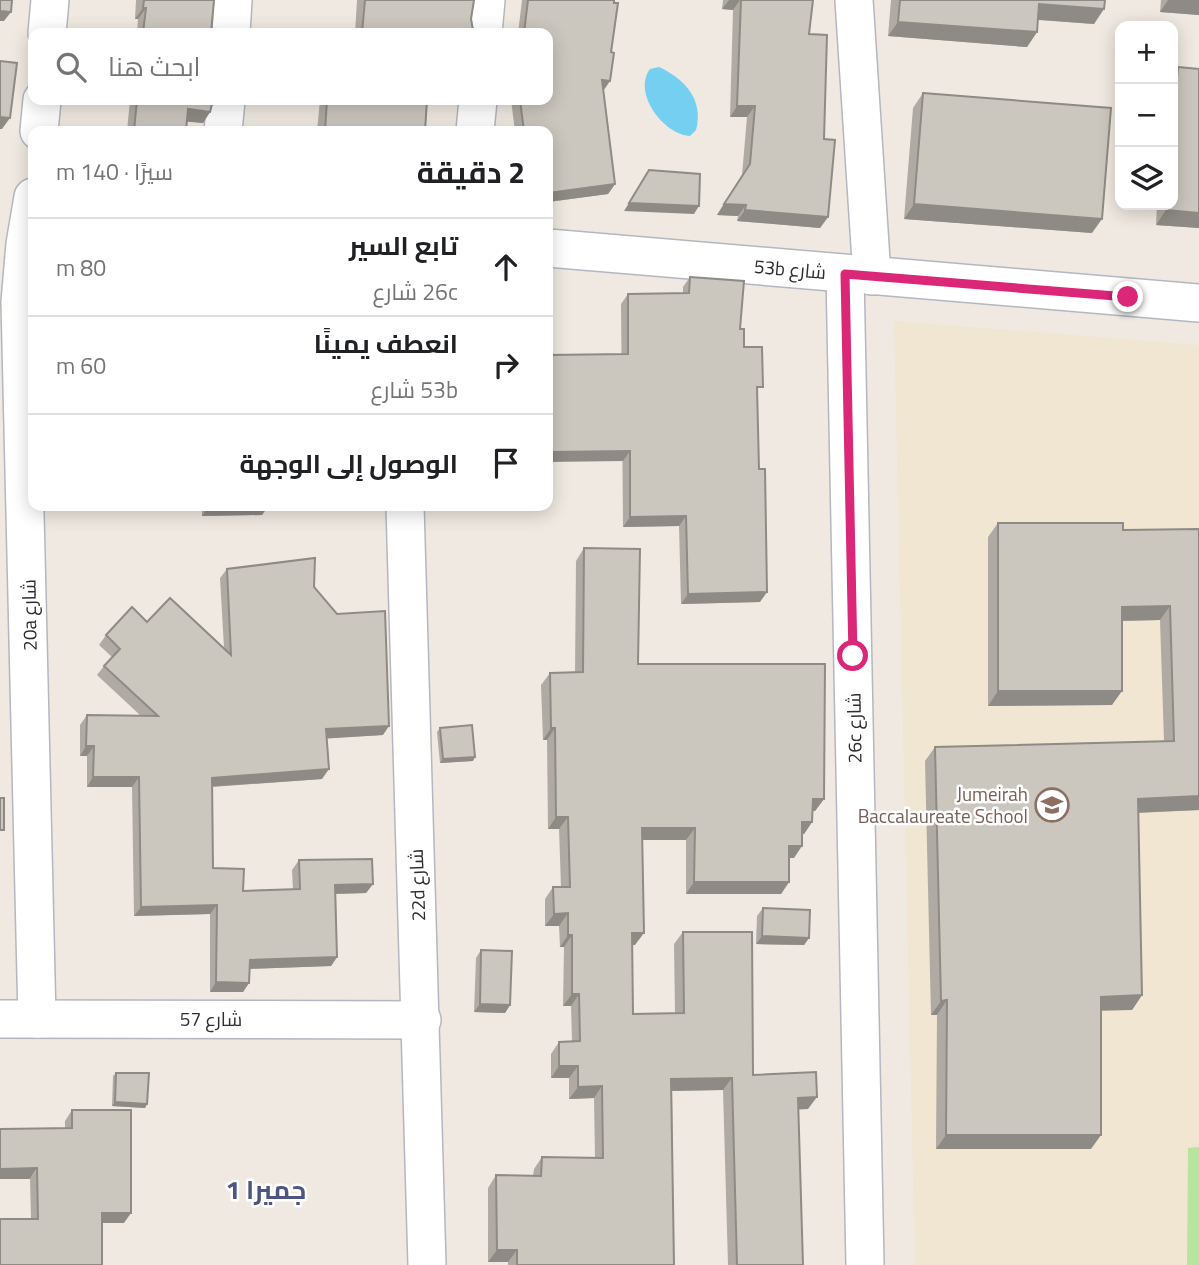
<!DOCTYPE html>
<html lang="ar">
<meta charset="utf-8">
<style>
body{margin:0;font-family:"Titillium Web",Cairo,sans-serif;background:#f6f6f6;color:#202124;direction:rtl}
.controls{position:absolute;right:21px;top:21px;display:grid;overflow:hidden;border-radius:14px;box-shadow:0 4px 18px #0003}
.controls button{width:63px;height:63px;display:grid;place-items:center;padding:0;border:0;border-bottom:2px solid #e0e0e0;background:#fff;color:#202124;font:35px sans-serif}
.stop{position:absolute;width:21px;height:21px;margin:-16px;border:5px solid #db2777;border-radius:50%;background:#fff}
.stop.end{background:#db2777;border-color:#fff;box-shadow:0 2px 7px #0008}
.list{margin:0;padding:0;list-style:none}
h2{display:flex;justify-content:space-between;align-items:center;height:91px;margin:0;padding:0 28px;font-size:30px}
h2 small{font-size:23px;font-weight:400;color:#757577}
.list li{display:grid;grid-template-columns:46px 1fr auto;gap:21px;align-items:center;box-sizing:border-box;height:98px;padding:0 28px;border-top:2px solid #e0e0e0}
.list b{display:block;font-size:26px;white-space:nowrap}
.list p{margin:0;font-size:23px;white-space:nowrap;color:#757577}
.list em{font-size:23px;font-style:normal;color:#757577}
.icon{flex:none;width:38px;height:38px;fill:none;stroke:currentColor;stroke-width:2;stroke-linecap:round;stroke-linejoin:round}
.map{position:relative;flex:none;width:1199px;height:1265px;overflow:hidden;direction:ltr}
.search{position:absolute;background:#fff;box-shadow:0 4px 18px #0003;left:28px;top:28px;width:525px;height:77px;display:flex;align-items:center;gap:18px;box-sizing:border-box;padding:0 24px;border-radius:14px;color:#757577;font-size:26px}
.panel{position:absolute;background:#fff;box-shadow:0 4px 18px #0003;left:28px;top:126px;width:525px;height:385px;border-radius:14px;direction:rtl}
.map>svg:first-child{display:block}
.education{fill:#f0e6d1}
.green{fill:#b6e59e}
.water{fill:#75cff0}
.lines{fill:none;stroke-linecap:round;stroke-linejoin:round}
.minor-casing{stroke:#b4b7c1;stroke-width:40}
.minor{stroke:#fff;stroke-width:37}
.wall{fill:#afaba4}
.shaded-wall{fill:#8e8b86}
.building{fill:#cbc7bf;stroke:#8e8b86;stroke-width:2}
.route{stroke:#db2777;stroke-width:9}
.labels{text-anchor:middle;stroke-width:5;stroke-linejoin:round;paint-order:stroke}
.street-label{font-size:19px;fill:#2e2e2e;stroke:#fff}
.education-label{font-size:19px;fill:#785e54;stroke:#fff;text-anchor:end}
.district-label{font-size:26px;font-weight:bold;fill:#4d5680;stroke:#fff}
</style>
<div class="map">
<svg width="1199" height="1265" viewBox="0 0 1199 1265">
<rect width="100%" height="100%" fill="#efe9e1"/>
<path class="education" d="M894 321 1199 345V1265H915Z"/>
<path class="green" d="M1199 1147V1265H1187L1188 1148Z"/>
<path class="water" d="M659 67C685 79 704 100 696 130L690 136C664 135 632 93 650 69Z"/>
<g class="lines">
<defs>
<g id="minor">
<path d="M854 0 872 276"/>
<path d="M47 33 50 0"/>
<path d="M231 33 233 0"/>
<path d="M483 33 486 0"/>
<path d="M39 131 42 100"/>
<path d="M223 131 226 100"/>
<path d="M475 131 478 100"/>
<path d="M33 197 25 244 20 302 37 1019"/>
<path d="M548 248 1199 303"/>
<path d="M845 274 865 1265"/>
<path d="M405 506 427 1265"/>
<path d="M0 1019 422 1020"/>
</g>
</defs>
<use href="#minor" class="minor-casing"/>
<use href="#minor" class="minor"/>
</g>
<g class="wall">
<path d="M136 0H214L211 33H137L138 19H135Z"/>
<path d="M357 0H474L471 19 473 30 477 33H355Z"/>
<path d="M522 0H614L610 81 603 91 615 184 608 194 548 202V131H515L511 100H548V33H518Z"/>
<path d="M723 0H813L809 34 824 139 828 217 820 228 737 221 738 216 717 215 742 175 747 117H730L733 10 722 9Z"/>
<path d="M891 0H1105L1094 24 1038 20 1037 32 1027 47 888 36Z"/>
<path d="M1161 0H1199V15L1160 12Z"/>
<path d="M1178 67 1199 69V228L1156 225 1157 205H1173V75Z"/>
<path d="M923 93 1092 233 904 219 913 108Z"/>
<path d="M130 100H213L210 112 203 123 187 121 186 131H127Z"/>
<path d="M320 100H427L425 131H317Z"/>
<path d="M690 277 740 329 744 347 757 394 760 602 681 604 679 526 623 527 621 304 628 294 683 293V287Z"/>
<path d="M202 506H268L262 515 202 516Z"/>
<path d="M998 523 1123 530 1199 529V810L1138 813 1142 995 1132 1010H1101L1091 1149H936L937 1015H931L925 761 935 747 1164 741 1160 620 1122 621 1112 705 988 706V537Z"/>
<path d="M584 548 638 664 824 799 815 811H813L812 822 804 834H802L794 858H789V882L781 894H686V840H642L635 945H633V1014L675 1013 674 944 683 932 753 1075 808 1109H798L803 1265H728L723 1090 672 1091 674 1265H508V1262H488V1188L496 1175 533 1176 534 1169 542 1157 595 1158 594 1098 569 1099V1078H551V1054L559 1042 572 1041 571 1006H563L564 947H560L559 926H545V899L553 887H561L559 829H548L547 740H543L541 685 550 673H575L576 561Z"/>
<path d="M227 569 314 587 383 735 327 738 322 779 212 787 213 868 243 891 293 890 292 870 299 860 373 884 366 893 336 894 337 957 331 966 250 969 249 983 243 992H210V914L134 916 132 787H87V756H80V725L87 715 141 716 97 675 104 666 112 657 99 645 106 635 147 622 224 648 220 578Z"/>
<path d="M440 728 473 761 440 763 437 732Z"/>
<path d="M763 908 809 938 804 945 756 944 757 916Z"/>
<path d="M481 950 510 1005 505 1013 474 1012 476 958Z"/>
<path d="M116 1073 147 1104 145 1108 112 1106 113 1076Z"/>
<path d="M72 1110 124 1223 31 1219 30 1179 65 1128V1121Z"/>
</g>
<g class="shaded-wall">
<path d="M729 0H740L733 10 722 9Z"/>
<path d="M1168 0H1199V15L1160 12Z"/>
<path d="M1039 4 1104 9 1094 24 1029 19Z"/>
<path d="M143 8H146L138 19H135Z"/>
<path d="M0 11 11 12 4 21H0Z"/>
<path d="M898 22 1037 32 1027 47 888 36Z"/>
<path d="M602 80 610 81 603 91Z"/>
<path d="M737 106H755L747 117H730Z"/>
<path d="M188 109 210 112 203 123 180 121Z"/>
<path d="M0 117 10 118 2 129H0Z"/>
<path d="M615 184 608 194 548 202V193Z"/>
<path d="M629 203 699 206 694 214 624 211Z"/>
<path d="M724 204 746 205 738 216 717 215Z"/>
<path d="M914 204 1102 219 1092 233 904 219Z"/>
<path d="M745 210 828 217 820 228 737 221Z"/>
<path d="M1166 210 1199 213V228L1156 225Z"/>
<path d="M630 451 623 461 548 462V452Z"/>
<path d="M209 506H268L262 515 202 516Z"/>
<path d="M686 516 679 526 623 527 630 517Z"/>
<path d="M767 592 760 602 681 604 688 594Z"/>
<path d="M1170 606 1160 620 1113 621 1122 607Z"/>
<path d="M998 691H1122L1112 705 988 706Z"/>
<path d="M389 726 383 735 320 739 326 729Z"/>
<path d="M551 728H555L547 740H543Z"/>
<path d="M86 746H94L87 756H80Z"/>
<path d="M475 757 473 761 440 763 443 759Z"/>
<path d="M329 769 322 779 205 787 212 778Z"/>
<path d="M93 777H139L132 787H87Z"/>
<path d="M1199 796V810L1128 813 1138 799Z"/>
<path d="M813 799H824L815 811H804Z"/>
<path d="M556 817H568L559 829H548Z"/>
<path d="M802 822H812L804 834 794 835Z"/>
<path d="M642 828H695L686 840H633Z"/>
<path d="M789 846H802L794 858H781Z"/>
<path d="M694 882H789L781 894H686Z"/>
<path d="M373 884 366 893 329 894 335 885Z"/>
<path d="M217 905 210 914 134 916 141 907Z"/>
<path d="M568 913 559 926H545L554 914Z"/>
<path d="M632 933H644L635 945H624Z"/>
<path d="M568 935H572L564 947H560Z"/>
<path d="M762 936 809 938 804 945 756 944Z"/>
<path d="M337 957 331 966 243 969 250 960Z"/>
<path d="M216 982 249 983 243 992H210Z"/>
<path d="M572 994H579L571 1006H563Z"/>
<path d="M1142 995 1132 1010 1091 1011 1101 997Z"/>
<path d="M947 1000 937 1015H931L941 1001Z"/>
<path d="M480 1004 510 1005 505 1013 474 1012Z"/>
<path d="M559 1066H578L569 1078H551Z"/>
<path d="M732 1078 723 1090 663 1091 671 1079Z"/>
<path d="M602 1086 594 1098 569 1099 578 1087Z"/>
<path d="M817 1097 808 1109 790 1110 798 1098Z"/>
<path d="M115 1102 147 1104 145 1108 112 1106Z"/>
<path d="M946 1135H1101L1091 1149H936Z"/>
<path d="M37 1168 30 1179H0V1169Z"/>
<path d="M102 1213H131L124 1223H95Z"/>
<path d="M497 1250H517L508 1262H488Z"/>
</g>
<g class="building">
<path d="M0 0H12L11 12 0 11Z"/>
<path d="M144 0H214L211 33H143L146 8H143Z"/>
<path d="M365 0H474L471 19 473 30 477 33H362Z"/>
<path d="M528 0H614V3H618L611 52 614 53 610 81 602 80 615 184 548 193V131H524L520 100H548V33H524Z"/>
<path d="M741 0H813L809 34 827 35 824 139 835 140 828 217 745 210 746 205 724 204 750 164 755 106H737Z"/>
<path d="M900 0H1105L1104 9 1039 4 1037 32 898 22Z"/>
<path d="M0 61 17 63 10 118 0 117Z"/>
<path d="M1178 67 1199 69V213L1166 210V205H1173V126Z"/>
<path d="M923 93 1111 108 1102 219 914 204Z"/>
<path d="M137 100H213L210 112 188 109 186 131H134Z"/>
<path d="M327 100H427L425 131H325Z"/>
<path d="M649 170 700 174 699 206 629 203Z"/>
<path d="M690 277 744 281 740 329H744V347H762L763 387H757L759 469H765L767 592 688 594 686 516 630 517V451L548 452V355L628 354V294L689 293Z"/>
<path d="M998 523H1123V530L1199 529V796L1138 799 1142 995 1101 997V1135H946L947 1000 941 1001 935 747 1174 741 1170 606 1122 607V691H998Z"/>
<path d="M584 548 640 549 638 664H825L824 799H813L812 822H802V846H789V882H694L695 828H642L644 933H632L633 1014 684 1013 683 932H752L753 1075 816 1072 817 1097 798 1098 803 1265H737L732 1078 671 1079 674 1265H517V1250H497L496 1175 541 1176 542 1157 603 1158 602 1086 578 1087V1066H559V1042L580 1041 579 994H572V935H568V913L554 914 553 887H570L568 817H556L555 728H551L550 673 583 672Z"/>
<path d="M315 558 314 587 337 614 385 611 389 726 326 729 329 769 212 778 213 868 244 869 243 891 300 889 299 860 372 859 373 884 335 885 337 957 250 960 249 983 216 982 217 905 141 907 139 777H93L94 746H86L87 715 158 716 104 666 120 649 106 635 132 607 147 622 170 598 231 655 227 569Z"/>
<path d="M472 725 475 757 443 759 440 728Z"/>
<rect x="0" y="798" width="4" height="32"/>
<path d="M763 908 810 910 809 938 762 936Z"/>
<path d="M481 950 512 951 510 1005 480 1004Z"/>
<path d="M116 1073H149L147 1104 115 1102Z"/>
<path d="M72 1110H131V1213H102V1265H0V1219H38L37 1168 0 1169V1129L72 1128Z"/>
</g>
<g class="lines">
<path class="route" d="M853 656 845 274 1128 297"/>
</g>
<defs>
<symbol id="school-ring" viewBox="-11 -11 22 22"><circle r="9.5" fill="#fff" stroke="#8d6e63" stroke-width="1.5"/><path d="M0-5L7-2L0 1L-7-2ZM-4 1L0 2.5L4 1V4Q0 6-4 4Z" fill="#8d6e63"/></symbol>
</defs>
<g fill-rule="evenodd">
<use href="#school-ring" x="1033" y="786" width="38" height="38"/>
</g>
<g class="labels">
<g class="street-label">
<text transform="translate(790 269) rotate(5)" y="7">53b شارع</text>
<text transform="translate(29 615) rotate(-91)" y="7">20a شارع</text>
<text transform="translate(854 728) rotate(-91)" y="7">26c شارع</text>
<text transform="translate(417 885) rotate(-92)" y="7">22d شارع</text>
<text x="211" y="1026">شارع 57</text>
</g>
<g class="education-label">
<text x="1028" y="801">Jumeirah<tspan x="1028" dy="22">Baccalaureate School</tspan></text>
</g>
<g class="district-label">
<text x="266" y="1199">جميرا 1</text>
</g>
</g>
</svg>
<div class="controls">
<button>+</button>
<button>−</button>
<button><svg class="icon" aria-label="layers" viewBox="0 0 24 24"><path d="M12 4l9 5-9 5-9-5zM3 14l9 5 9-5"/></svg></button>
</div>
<div class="stop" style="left:853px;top:656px"></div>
<div class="stop end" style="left:1128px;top:297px"></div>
<div class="search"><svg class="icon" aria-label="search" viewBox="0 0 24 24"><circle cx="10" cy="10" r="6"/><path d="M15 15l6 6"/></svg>ابحث هنا</div>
<section class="panel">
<h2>2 دقيقة<small>سيرًا · 140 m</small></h2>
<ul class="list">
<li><svg class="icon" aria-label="ahead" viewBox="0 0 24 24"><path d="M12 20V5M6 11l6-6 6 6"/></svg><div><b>تابع السير</b><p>26c شارع</p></div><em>80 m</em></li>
<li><svg class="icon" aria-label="right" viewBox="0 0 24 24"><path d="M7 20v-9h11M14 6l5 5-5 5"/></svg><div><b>انعطف يمينًا</b><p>53b شارع</p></div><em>60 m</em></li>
<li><svg class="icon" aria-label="arrive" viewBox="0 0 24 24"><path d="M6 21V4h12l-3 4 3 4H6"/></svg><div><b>الوصول إلى الوجهة</b></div></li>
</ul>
</section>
</div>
